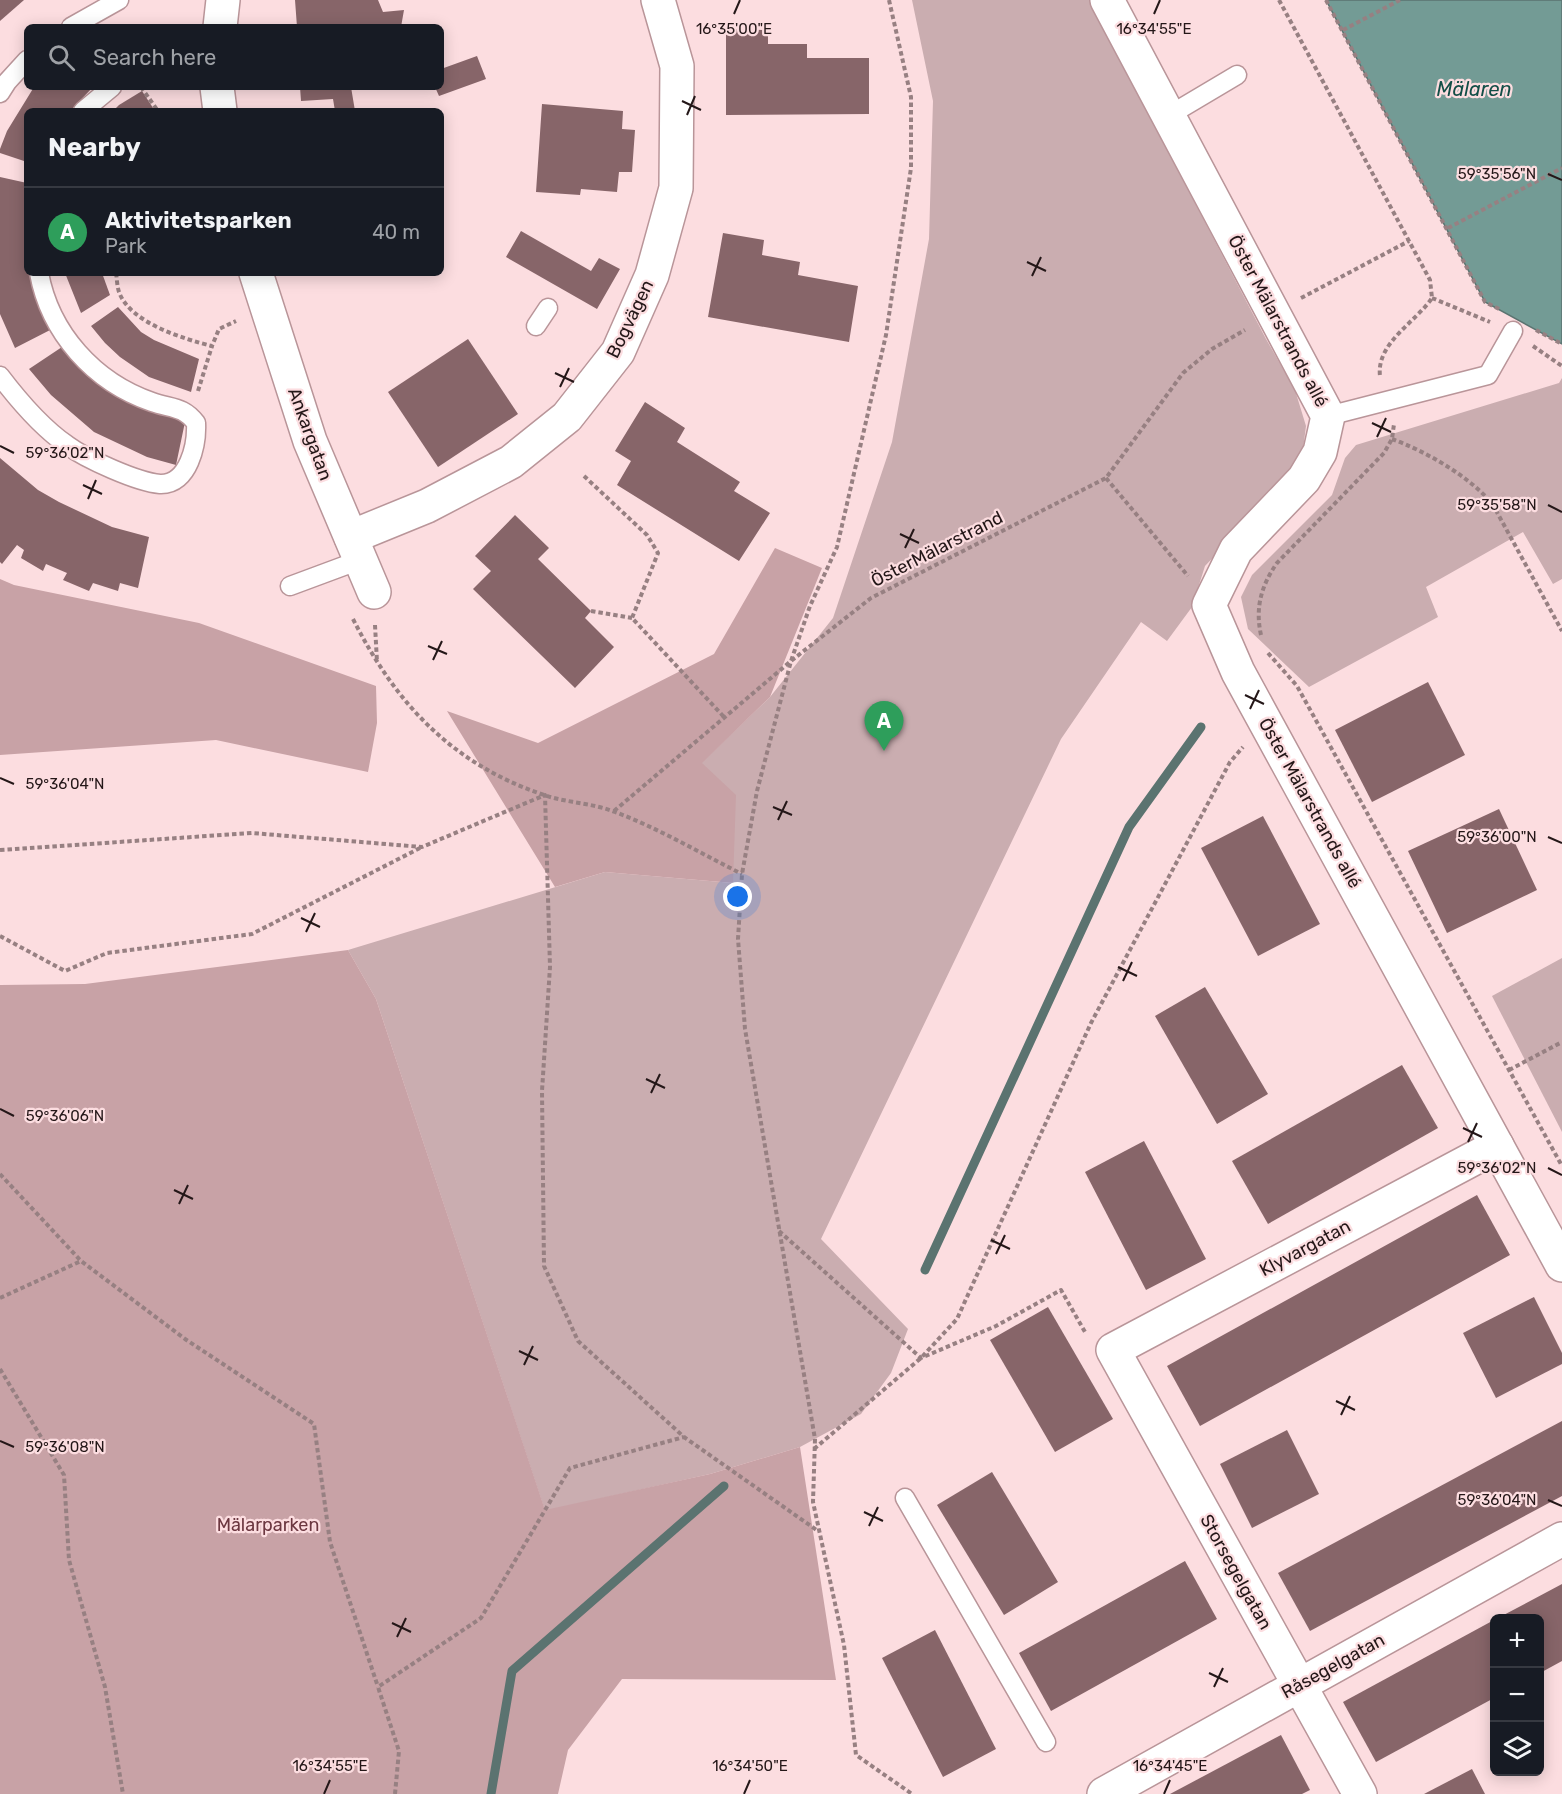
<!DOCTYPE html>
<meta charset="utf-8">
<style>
body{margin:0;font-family:Rubik,sans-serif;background:#242831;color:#f1f3f6}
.controls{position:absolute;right:18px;bottom:18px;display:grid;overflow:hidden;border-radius:9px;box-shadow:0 3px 15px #0003}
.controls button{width:54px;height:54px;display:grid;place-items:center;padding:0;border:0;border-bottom:2px solid #363941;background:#171b24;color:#f1f3f6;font:30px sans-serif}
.you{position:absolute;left:738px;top:897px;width:21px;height:21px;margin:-15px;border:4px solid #fff;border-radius:50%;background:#1a73e8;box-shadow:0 0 0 9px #1a73e833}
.badge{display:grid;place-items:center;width:39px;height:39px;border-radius:50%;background:#0f766e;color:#fff;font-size:20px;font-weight:700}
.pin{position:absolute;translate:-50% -50px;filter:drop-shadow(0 2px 3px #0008)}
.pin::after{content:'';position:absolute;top:32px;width:21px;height:18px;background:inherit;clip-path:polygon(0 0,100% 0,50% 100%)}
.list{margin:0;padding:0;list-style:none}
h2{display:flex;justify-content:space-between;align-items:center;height:78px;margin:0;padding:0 24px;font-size:26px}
h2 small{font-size:20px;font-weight:400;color:#9ea1a6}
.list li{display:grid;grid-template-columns:39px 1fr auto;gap:18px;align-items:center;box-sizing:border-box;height:90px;padding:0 24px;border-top:2px solid #363941}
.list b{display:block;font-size:22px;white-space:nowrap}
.list p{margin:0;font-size:20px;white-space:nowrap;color:#9ea1a6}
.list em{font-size:20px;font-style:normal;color:#9ea1a6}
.icon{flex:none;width:33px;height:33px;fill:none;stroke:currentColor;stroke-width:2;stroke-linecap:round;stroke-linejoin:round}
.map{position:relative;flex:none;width:1562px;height:1794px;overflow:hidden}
.search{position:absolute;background:#171b24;box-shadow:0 3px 15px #0003;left:24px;top:24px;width:420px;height:66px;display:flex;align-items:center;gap:15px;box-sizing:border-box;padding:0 21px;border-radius:9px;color:#9ea1a6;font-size:22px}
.panel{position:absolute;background:#171b24;box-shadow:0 3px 15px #0003;left:24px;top:108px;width:420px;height:168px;border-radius:9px}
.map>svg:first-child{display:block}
.green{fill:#caadb0}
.forest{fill:#c8a2a6}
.water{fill:#739b95;stroke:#5b7370;stroke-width:1.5}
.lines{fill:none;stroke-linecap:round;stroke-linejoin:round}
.stream{stroke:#5b7370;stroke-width:9}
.building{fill:#876569}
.service-casing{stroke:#b99599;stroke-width:21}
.minor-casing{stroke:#b99599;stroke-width:36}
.path{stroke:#978082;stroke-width:4;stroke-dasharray:4.5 3;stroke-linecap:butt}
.service{stroke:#fff;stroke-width:18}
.minor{stroke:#fff;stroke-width:33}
.ticks{fill:none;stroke:#241718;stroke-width:2}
.labels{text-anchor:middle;stroke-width:4.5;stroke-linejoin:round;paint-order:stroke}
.street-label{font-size:18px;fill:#241718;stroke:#fcdde0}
.park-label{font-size:18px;fill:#6c3740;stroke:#fcdde0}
.water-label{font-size:20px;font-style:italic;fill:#124e47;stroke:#fcdde0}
.ticks-label{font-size:15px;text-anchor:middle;fill:#241718;stroke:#fcdde0;stroke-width:4.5;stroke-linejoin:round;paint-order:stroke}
</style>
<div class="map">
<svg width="1562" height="1794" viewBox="0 0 1562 1794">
<rect width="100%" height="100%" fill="#fcdde0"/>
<g class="green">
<path d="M912 0H1089L1266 339 1295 390 1306 426 1302 457 1288 479 1205 566 1192 607 1167 641 1141 622 1061 739 821 1239 908 1329 891 1373 861 1414 800 1447 710 1474 545 1511 376 999 348 950 605 872 733 883 701 763 770 697 833 618 892 442 929 239 933 101Z"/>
<path d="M1562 378V579L1553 584 1523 532 1426 587 1438 617 1309 687 1248 629 1241 597 1252 575 1332 495 1345 458 1356 445 1559 383Z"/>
<path d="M1562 958V1132L1492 996Z"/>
</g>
<g class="forest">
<path d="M775 548 822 568 770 697 702 763 736 795 733 883 605 872 555 887 447 711 538 743 714 654Z"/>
<path d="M0 579 14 585 199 623 376 686 377 723 368 772 216 740 0 755Z"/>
<path d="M348 950 376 999 545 1510 710 1474 800 1447 836 1680 622 1679 568 1750 558 1794H0V985L85 984Z"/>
</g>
<path class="water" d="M1326 0H1562V344L1485 302Z"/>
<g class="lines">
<g class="stream">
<path d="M925 1270 1129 827 1201 727"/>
<path d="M491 1794 512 1671 724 1486"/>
</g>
</g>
<g class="building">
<path d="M0 0H24L0 21Z"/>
<path d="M295 0H378L383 12 404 10 401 27H297Z"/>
<path d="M726 29 768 30V44H807V58H869V114L726 115Z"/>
<path d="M477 56 486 79 439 96 435 87H441V69Z"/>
<path d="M34 87H93L70 111H27V162L0 153V149L7 131Z"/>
<path d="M300 87H351L355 111H335L333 99 301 101Z"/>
<path d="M142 91 155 111H113L119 105Z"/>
<path d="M542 104 623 111 622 129 635 130 632 172H619L617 192 581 189 580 195 536 192Z"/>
<path d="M0 177 27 183V273H34L54 328 15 348 0 314Z"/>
<path d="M521 231 591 271 599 258 620 269 597 309 506 257Z"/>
<path d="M723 233 764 240 762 255 800 262 798 275 858 286 849 342 708 317Z"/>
<path d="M65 273H102L110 295 81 313Z"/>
<path d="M118 307 141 332 154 340 199 359 191 392 149 377 120 357 105 343 91 326Z"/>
<path d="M468 339 518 414 438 467 388 392Z"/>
<path d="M65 345 136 405 185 422 176 465 147 457 94 432 51 395 29 369Z"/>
<path d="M645 402 685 428 677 442 740 482 734 491 770 513 739 561 617 485 631 461 615 451Z"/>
<path d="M0 458 38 490 59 502 112 527 149 537 138 588 120 583 118 591 93 583 89 591 63 580 67 573 46 564 43 571 21 558 24 550 17 545 2 564 0 562Z"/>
<path d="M515 515 549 548 538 559 591 611 585 618 614 647 575 688 473 589 491 571 475 556Z"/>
<path d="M1428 682 1465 755 1372 802 1335 730Z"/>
<path d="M1499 809 1537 890 1447 933 1408 851Z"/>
<path d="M1263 816 1320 924 1258 956 1201 848Z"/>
<path d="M1205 987 1268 1094 1217 1124 1155 1016Z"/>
<path d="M1402 1065 1438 1128 1268 1224 1232 1161Z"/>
<path d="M1144 1141 1206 1259 1146 1290 1085 1172Z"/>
<path d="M1477 1195 1510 1255 1200 1426 1167 1366Z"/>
<path d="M1534 1297 1562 1353V1364L1496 1398 1463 1333Z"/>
<path d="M1048 1307 1113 1419 1055 1452 990 1340Z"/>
<path d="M1562 1421V1496L1310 1631 1278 1573Z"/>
<path d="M1287 1430 1319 1494 1252 1528 1220 1464Z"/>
<path d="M992 1472 1058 1582 1004 1615 937 1505Z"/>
<path d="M1185 1561 1217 1619 1051 1711 1019 1653Z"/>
<path d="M1562 1584V1661L1540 1673V1618H1498Z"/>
<path d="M1494 1620V1698L1376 1762 1343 1702Z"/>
<path d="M935 1630 996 1749 943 1777 882 1658Z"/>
<path d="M1281 1735 1310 1790 1302 1794H1170Z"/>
<path d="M1472 1769 1485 1794H1424Z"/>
</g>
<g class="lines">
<defs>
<g id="service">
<path d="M71 27 119 0"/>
<path d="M0 93 7 82 27 60"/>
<path d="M83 111 112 87"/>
<path d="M1168 116 1237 75"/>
<path d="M536 326 548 308"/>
<path d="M0 376C19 401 41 427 67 445 86 459 137 482 160 484 189 485 197 444 196 423 183 406 172 409 152 402 94 382 50 333 39 273"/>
<path d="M1328 416 1488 375 1513 331"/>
<path d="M290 586 360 560"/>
<path d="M905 1498 1046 1742"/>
</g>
<g id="minor">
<path d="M1107 0 1328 416 1320 452 1304 479 1236 550 1209 605 1238 672 1562 1265"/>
<path d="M220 27 223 0"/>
<path d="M217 87 220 111"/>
<path d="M256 273 310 441 374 592"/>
<path d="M351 537 427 506 511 462 567 417 618 352 652 275 676 188 677 66 658 0"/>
<path d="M1104 1794 1562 1539"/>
<path d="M1360 1794 1113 1350 1497 1146"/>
</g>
</defs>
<use href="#service" class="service-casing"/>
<use href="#minor" class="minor-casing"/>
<g class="path">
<path d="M889 0 911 97V168L886 335 837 547 810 606 791 661 757 791 742 874 738 939 745 1029 815 1439 813 1502 844 1645 856 1755 912 1794"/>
<path d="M1279 0 1430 280 1432 298C1416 322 1376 343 1380 376"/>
<path d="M1326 0 1485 302 1501 310"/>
<path d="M1343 30 1400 0"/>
<path d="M141 87 158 111"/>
<path d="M1448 228 1562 168"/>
<path d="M116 273C117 279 117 286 119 292 130 323 184 339 212 346L219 329 236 321"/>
<path d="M1301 298 1409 241"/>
<path d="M1432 298 1490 322"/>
<path d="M1536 330 1562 344"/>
<path d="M1533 346 1562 366"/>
<path d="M198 391 212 346"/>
<path d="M1392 439C1425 451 1471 477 1493 505L1562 631"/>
<path d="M584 476 647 535 658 553 632 618 725 718"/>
<path d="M1106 478 1188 576"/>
<path d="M591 611 632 618"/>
<path d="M353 619C396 704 452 764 544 795 567 803 593 803 615 812 658 828 700 853 742 874"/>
<path d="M375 625 377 662"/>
<path d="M1261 635C1255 608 1261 586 1277 563L1384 453 1392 439 1394 424"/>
<path d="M1268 653 1297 686 1562 1166"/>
<path d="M614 811 791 661 871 598 1106 478 1183 373 1212 349 1245 330"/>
<path d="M0 850 252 833 422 847 545 795 550 967 542 1091 544 1266 578 1341 684 1437 818 1531"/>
<path d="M0 936 65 971 107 953 252 934 422 847"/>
<path d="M1509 1070 1562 1042"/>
<path d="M0 1174 81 1261 185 1339 314 1424 330 1542 378 1687"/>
<path d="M779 1231 921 1358 996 1326 1061 1290 1085 1332"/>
<path d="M0 1298 81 1261"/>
<path d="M0 1369 64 1475 69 1560 105 1687 123 1794"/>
<path d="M814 1449 921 1358 957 1319 1091 1023 1230 762 1243 747"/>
<path d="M395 1794 399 1751 378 1687 481 1618 570 1468 684 1437"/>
</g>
<use href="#service" class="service"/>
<use href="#minor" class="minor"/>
</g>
<path class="ticks" d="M734 14 740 0M1154 14 1160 0M682 101 701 110M687 115 695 96M1548 174 1562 180M1027 262 1046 271M1032 276 1041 257M555 373 574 382M560 387 569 368M1372 423 1391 432M1377 437 1386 418M0 446 14 453M83 485 102 494M88 499 96 480M1548 505 1562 512M900 534 919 543M905 548 914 529M428 646 447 654M433 660 442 641M1245 695 1264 704M1250 709 1259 690M0 778 14 784M773 807 792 815M778 820 787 801M1548 837 1562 843M301 918 320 927M306 932 315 913M1118 967 1137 976M1123 981 1132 962M646 1079 665 1088M651 1093 660 1074M0 1109 14 1116M1463 1128 1482 1137M1468 1142 1477 1123M1548 1168 1562 1175M174 1190 193 1199M179 1204 188 1185M991 1240 1010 1249M996 1254 1005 1235M519 1351 538 1360M524 1365 533 1346M1336 1401 1355 1410M1341 1415 1350 1396M0 1441 14 1447M1548 1500 1562 1506M864 1512 883 1521M869 1526 878 1507M392 1623 411 1632M397 1637 406 1618M1209 1673 1228 1682M1214 1687 1223 1668M324 1794 330 1780M744 1794 750 1780M1164 1794 1170 1780"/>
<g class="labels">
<g class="street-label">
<text transform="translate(630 319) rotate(-64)" y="6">Bogvägen</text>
<text transform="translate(1278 321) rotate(62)" y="6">Öster Mälarstrands allé</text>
<text transform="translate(310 434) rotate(70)" y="6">Ankargatan</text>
<text transform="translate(937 549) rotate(-27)" y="6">ÖsterMälarstrand</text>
<text transform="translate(1310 803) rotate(61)" y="6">Öster Mälarstrands allé</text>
<text transform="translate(1305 1248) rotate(-28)" y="6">Klyvargatan</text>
<text transform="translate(1236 1572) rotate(61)" y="6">Storsegelgatan</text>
<text transform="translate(1333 1666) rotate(-29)" y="6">Råsegelgatan</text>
</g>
<g class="park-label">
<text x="268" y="1531">Mälarparken</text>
</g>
<g class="water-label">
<text x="1474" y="96">Mälaren</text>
</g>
</g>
<g class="ticks-label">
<text x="1154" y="34">16°34'55"E</text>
<text x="734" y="34">16°35'00"E</text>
<text x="1497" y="179">59°35'56"N</text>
<text x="65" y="458">59°36'02"N</text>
<text x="1497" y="510">59°35'58"N</text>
<text x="65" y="789">59°36'04"N</text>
<text x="1497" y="842">59°36'00"N</text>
<text x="65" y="1121">59°36'06"N</text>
<text x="1497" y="1173">59°36'02"N</text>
<text x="65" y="1452">59°36'08"N</text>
<text x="1497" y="1505">59°36'04"N</text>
<text x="330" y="1771">16°34'55"E</text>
<text x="750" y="1771">16°34'50"E</text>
<text x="1170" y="1771">16°34'45"E</text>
</g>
</svg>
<div class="controls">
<button>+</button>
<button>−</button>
<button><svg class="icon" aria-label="layers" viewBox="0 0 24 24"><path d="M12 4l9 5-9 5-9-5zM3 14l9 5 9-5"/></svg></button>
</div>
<div class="you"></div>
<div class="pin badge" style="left:884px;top:751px;background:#2e9e5b">A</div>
<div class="search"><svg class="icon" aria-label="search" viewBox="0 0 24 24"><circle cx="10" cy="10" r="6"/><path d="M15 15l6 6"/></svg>Search here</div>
<section class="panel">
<h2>Nearby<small></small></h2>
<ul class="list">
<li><span class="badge" style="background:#2e9e5b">A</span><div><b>Aktivitetsparken</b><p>Park</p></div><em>40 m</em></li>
</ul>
</section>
</div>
